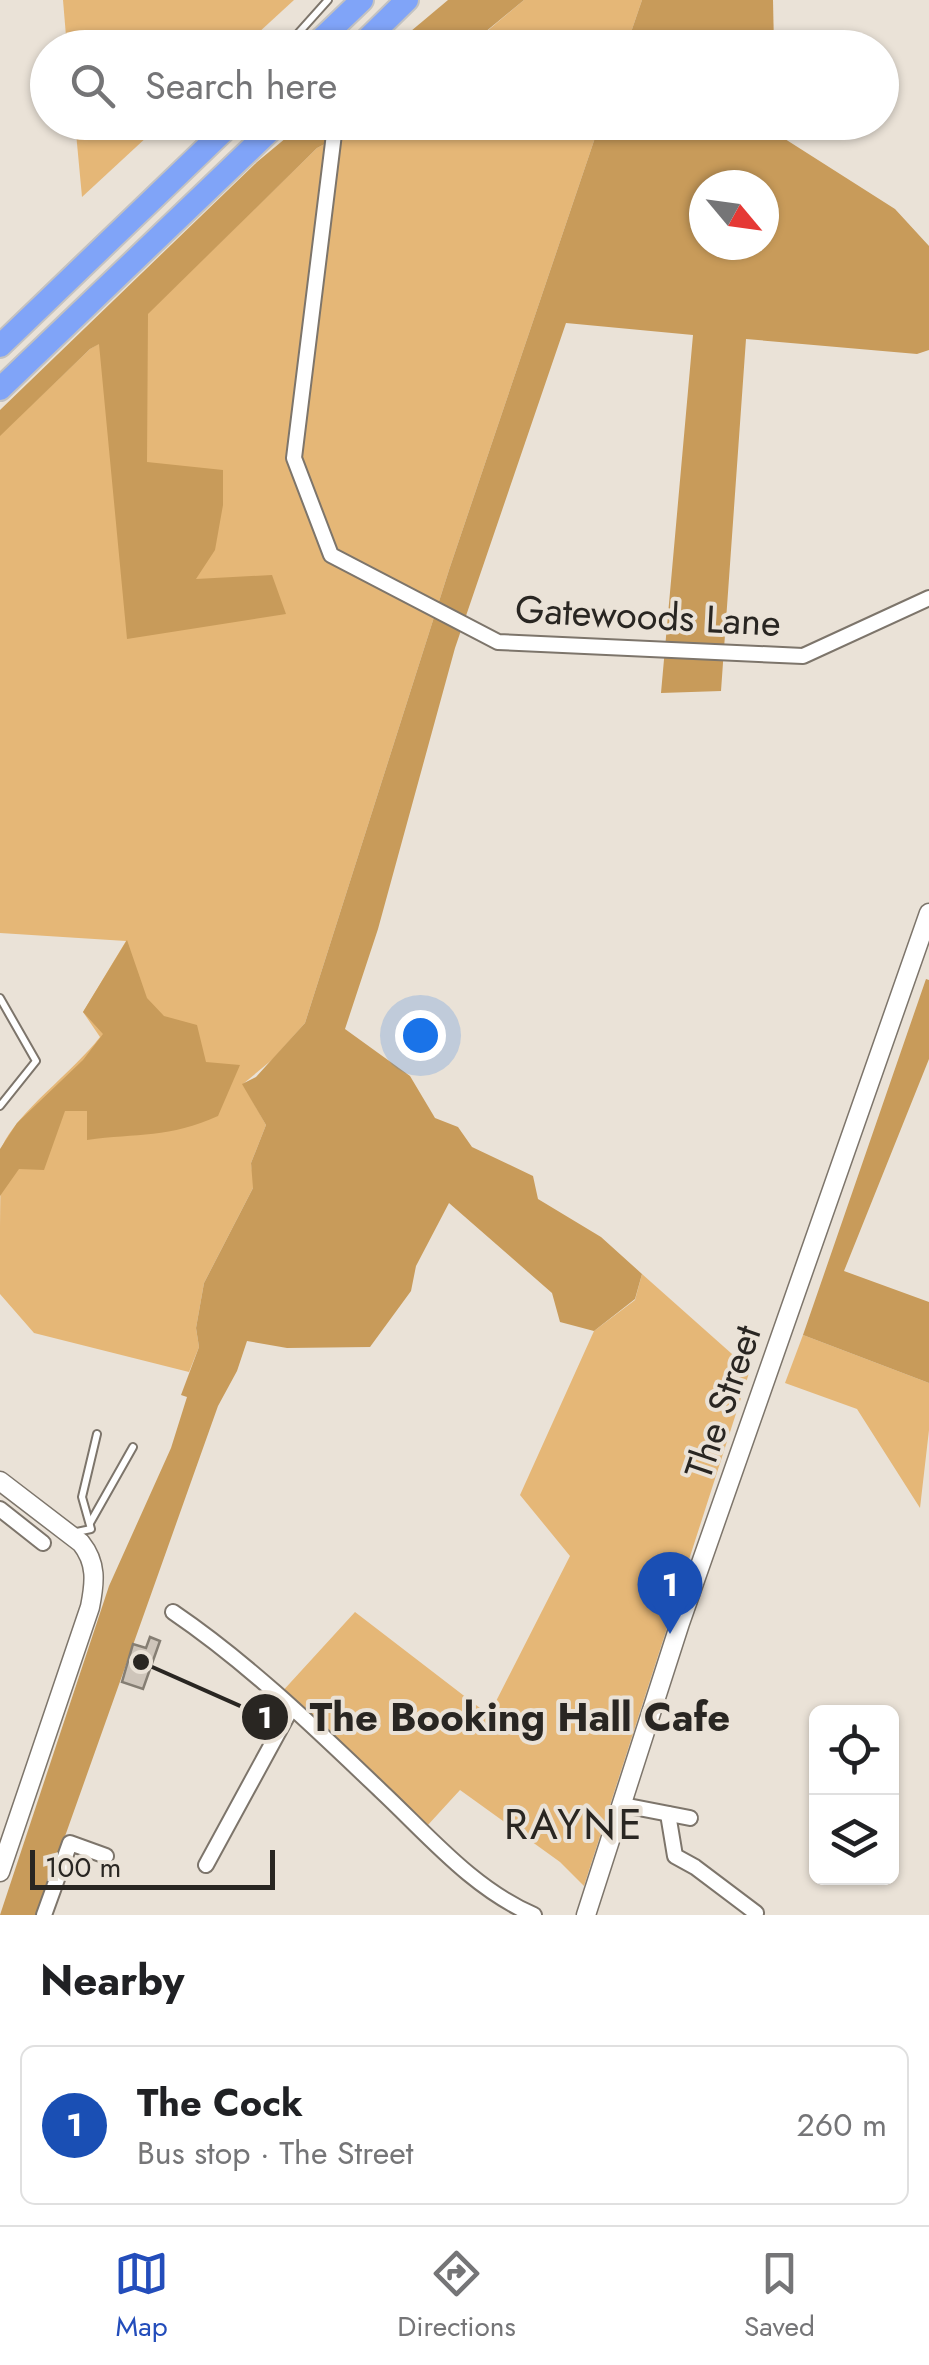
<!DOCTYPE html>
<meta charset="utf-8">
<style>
body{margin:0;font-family:Jost,sans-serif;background:#f2f2f2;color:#202124}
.controls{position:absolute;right:30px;bottom:30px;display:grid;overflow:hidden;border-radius:15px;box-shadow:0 2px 8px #0004}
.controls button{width:90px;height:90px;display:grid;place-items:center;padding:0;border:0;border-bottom:2px solid #e0e0e0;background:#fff;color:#202124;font:50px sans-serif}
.compass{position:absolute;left:689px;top:170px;width:90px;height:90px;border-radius:50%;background:#fff;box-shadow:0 2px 8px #0004;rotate:119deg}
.scale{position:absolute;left:30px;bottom:25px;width:245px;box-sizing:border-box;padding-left:10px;border:5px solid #292622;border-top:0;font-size:28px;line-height:35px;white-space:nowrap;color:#292622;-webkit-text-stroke:8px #eae2d7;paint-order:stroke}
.you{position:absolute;left:420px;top:1035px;width:35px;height:35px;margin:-25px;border:8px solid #fff;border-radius:50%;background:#1a73e8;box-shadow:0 0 0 15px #1a73e833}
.badge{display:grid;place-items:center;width:65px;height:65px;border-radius:50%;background:#234dbb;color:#fff;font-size:32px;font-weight:700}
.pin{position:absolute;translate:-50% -82px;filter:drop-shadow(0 2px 5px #0008)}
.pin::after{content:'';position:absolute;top:52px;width:35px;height:30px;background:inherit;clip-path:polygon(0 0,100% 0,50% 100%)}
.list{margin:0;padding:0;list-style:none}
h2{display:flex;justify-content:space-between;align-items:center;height:130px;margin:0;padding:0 40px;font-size:42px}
h2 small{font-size:32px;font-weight:400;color:#757577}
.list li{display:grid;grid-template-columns:65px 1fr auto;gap:30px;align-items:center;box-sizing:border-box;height:160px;margin:0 20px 20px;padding:0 20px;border:2px solid #e0e0e0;border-radius:15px}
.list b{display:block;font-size:38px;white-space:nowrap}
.list p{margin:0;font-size:32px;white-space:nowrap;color:#757577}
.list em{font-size:32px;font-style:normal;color:#757577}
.icon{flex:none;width:55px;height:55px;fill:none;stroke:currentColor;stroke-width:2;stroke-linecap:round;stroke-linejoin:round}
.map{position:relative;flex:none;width:929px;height:1915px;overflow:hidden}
.search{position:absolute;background:#fff;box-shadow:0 2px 8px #0004;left:30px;right:30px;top:30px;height:110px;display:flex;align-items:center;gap:25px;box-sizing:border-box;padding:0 35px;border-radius:55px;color:#757577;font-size:38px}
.sheet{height:310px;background:#fff}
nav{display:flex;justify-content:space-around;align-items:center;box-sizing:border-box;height:140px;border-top:2px solid #e0e0e0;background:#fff;font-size:28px;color:#757577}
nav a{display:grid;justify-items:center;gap:5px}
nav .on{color:#234dbb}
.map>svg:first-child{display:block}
.green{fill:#e5b777}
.forest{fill:#c89b5a;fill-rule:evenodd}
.building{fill:#cec5ba;stroke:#857e73;stroke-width:2.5}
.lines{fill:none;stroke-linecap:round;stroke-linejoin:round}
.service-casing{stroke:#7d756b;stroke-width:10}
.minor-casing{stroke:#7d756b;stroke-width:18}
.tertiary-casing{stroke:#7d756b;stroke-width:21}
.trunk-casing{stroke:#c3c2c1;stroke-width:26}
.service{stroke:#fff;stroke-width:6}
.minor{stroke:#fff;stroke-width:14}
.tertiary{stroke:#fff;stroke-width:18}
.trunk{stroke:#80a4f8;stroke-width:22}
.labels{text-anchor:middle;stroke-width:8;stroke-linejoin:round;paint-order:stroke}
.street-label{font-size:38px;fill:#292622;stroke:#eae2d7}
.quarter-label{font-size:42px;letter-spacing:2.5px;fill:#292622;stroke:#eae2d7}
.leader{fill:none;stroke:#292622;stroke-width:4}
.callout-dot{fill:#292622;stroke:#eae2d7;stroke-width:4}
.mark-label{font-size:30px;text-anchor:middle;font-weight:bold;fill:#fff}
.callout-label{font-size:40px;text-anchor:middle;font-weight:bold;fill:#292622;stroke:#eae2d7;stroke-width:8;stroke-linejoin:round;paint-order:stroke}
</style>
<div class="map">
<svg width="929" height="1915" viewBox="0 0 929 1915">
<rect width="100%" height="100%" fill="#eae2d7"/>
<g class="green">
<path d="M63 0H294L243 47 67 48Z"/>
<path d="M524 0H642L626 47 467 48Z"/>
<path d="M75 122H162V123L82 197Z"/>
<path d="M365 123H600L449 570 305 1023 273 1059 243 1084 266 1125 251 1163 254 1186 204 1283 196 1328 199 1347 189 1372 34 1333 0 1294C0 1268 0 1164 2 1147 16 1113 74 1071 100 1037L83 1012 126 941 0 933V435L90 349 148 313 317 148Z"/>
<path d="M642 1274 750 1370 584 1886 560 1862 460 1790 427 1826 280 1694 355 1612 489 1715 570 1556 520 1495 594 1331 635 1300Z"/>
<path d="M803 1335 929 1383V1430L920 1508 857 1409 785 1383Z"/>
</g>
<g class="forest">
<path d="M448 0H524L467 47H392Z"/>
<path d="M642 0H773L774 47H626Z"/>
<path d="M304 123H365L317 148 148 314 147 462 223 470V505L215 550 196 579 272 575 286 614 127 639 99 344 90 349 0 436V410L257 162Z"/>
<path d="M600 123H774V132L895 209 929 246V350L917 354 746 339 721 691 661 693 693 335 566 323 455 648 378 929 345 1029 410 1076 435 1118 458 1127 472 1147 533 1176 538 1199 601 1237 642 1274 635 1299 594 1331 560 1322 552 1293 449 1203 416 1266 411 1291 370 1347 287 1348 247 1341 237 1371 218 1406 37 1915H0L109 1586 171 1448 187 1397 181 1395 199 1347 196 1328 204 1283 253 1188 251 1163 266 1125 242 1084 256 1077 305 1023 449 570ZM704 185H764V245H704Z"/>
<path d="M127 940 147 998 164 1016 197 1025 206 1062 240 1065 218 1116C170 1138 137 1133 87 1140V1111H65L44 1170 19 1169 0 1196V1149L17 1123 83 1060 103 1034 83 1012Z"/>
<path d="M926 979 929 980V1059L844 1271 929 1302V1383L803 1335Z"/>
</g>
<path class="building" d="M150 1637 160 1641 143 1689 122 1682 133 1644 146 1648Z"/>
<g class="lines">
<defs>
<g id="service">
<path d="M285 48 328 0"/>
<path d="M201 138 215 122"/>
<path d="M0 998 36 1061 0 1106"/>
<path d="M90 1523 133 1447"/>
<path d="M72 1533 91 1529 82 1497 97 1434"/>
</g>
<g id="minor">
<path d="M335 126 294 458 331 555 498 642 803 656 929 598"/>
<path d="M0 1509 43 1543"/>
<path d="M173 1612C248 1663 315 1728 381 1791 428 1835 473 1889 534 1915"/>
<path d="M623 1805 690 1818"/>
<path d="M668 1814 675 1856 695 1867 756 1913"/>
<path d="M206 1865 291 1709"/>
<path d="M44 1915 70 1843 106 1856"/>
</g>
<g id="tertiary">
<path d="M0 1481 81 1543C97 1563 95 1582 90 1607L0 1872"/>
<path d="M586 1915 680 1623 929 913"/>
</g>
<g id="trunk">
<path d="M312 48 362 0"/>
<path d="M358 48 407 0"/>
<path d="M0 346 233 122"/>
<path d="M0 389 279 122"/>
</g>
</defs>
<use href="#service" class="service-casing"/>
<use href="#minor" class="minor-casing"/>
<use href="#tertiary" class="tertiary-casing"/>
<use href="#trunk" class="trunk-casing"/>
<use href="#service" class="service"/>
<use href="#minor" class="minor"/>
<use href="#tertiary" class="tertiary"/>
<use href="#trunk" class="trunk"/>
</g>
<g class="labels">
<g class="street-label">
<text transform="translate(648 616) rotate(3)" y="13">Gatewoods Lane</text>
<text transform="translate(723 1402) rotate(-71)" y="13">The Street</text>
</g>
<g class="quarter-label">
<text x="574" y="1839">RAYNE</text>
</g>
</g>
<path class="leader" d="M141 1662L265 1717"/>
<g class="callout-dot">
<circle cx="141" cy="1662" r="10"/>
<circle cx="265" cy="1717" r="25"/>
</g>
<g class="mark-label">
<text x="265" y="1728">1</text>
</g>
<g class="callout-label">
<text x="520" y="1731">The Booking Hall Cafe</text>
</g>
</svg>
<div class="controls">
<button><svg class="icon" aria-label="locate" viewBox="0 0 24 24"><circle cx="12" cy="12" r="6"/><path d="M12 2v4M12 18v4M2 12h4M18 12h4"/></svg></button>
<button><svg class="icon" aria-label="layers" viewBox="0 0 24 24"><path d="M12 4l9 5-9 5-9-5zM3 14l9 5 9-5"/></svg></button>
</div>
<svg class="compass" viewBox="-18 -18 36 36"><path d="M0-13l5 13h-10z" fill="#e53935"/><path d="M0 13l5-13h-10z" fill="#757577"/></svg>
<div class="scale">100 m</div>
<div class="you"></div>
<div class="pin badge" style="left:670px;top:1634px;background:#1a4fb4">1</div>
<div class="search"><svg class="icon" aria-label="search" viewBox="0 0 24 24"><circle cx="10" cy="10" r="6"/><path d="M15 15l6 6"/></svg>Search here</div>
</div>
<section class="sheet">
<h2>Nearby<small></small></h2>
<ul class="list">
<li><span class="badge" style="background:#1a4fb4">1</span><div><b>The Cock</b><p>Bus stop · The Street</p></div><em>260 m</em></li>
</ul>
</section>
<nav>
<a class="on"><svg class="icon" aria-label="map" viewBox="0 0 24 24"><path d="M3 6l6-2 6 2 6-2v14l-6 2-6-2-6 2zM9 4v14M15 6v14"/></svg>Map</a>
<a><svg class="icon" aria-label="directions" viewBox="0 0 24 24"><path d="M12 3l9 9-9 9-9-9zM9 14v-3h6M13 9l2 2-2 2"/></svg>Directions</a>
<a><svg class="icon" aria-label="saved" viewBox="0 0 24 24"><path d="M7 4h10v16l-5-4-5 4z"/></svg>Saved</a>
</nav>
